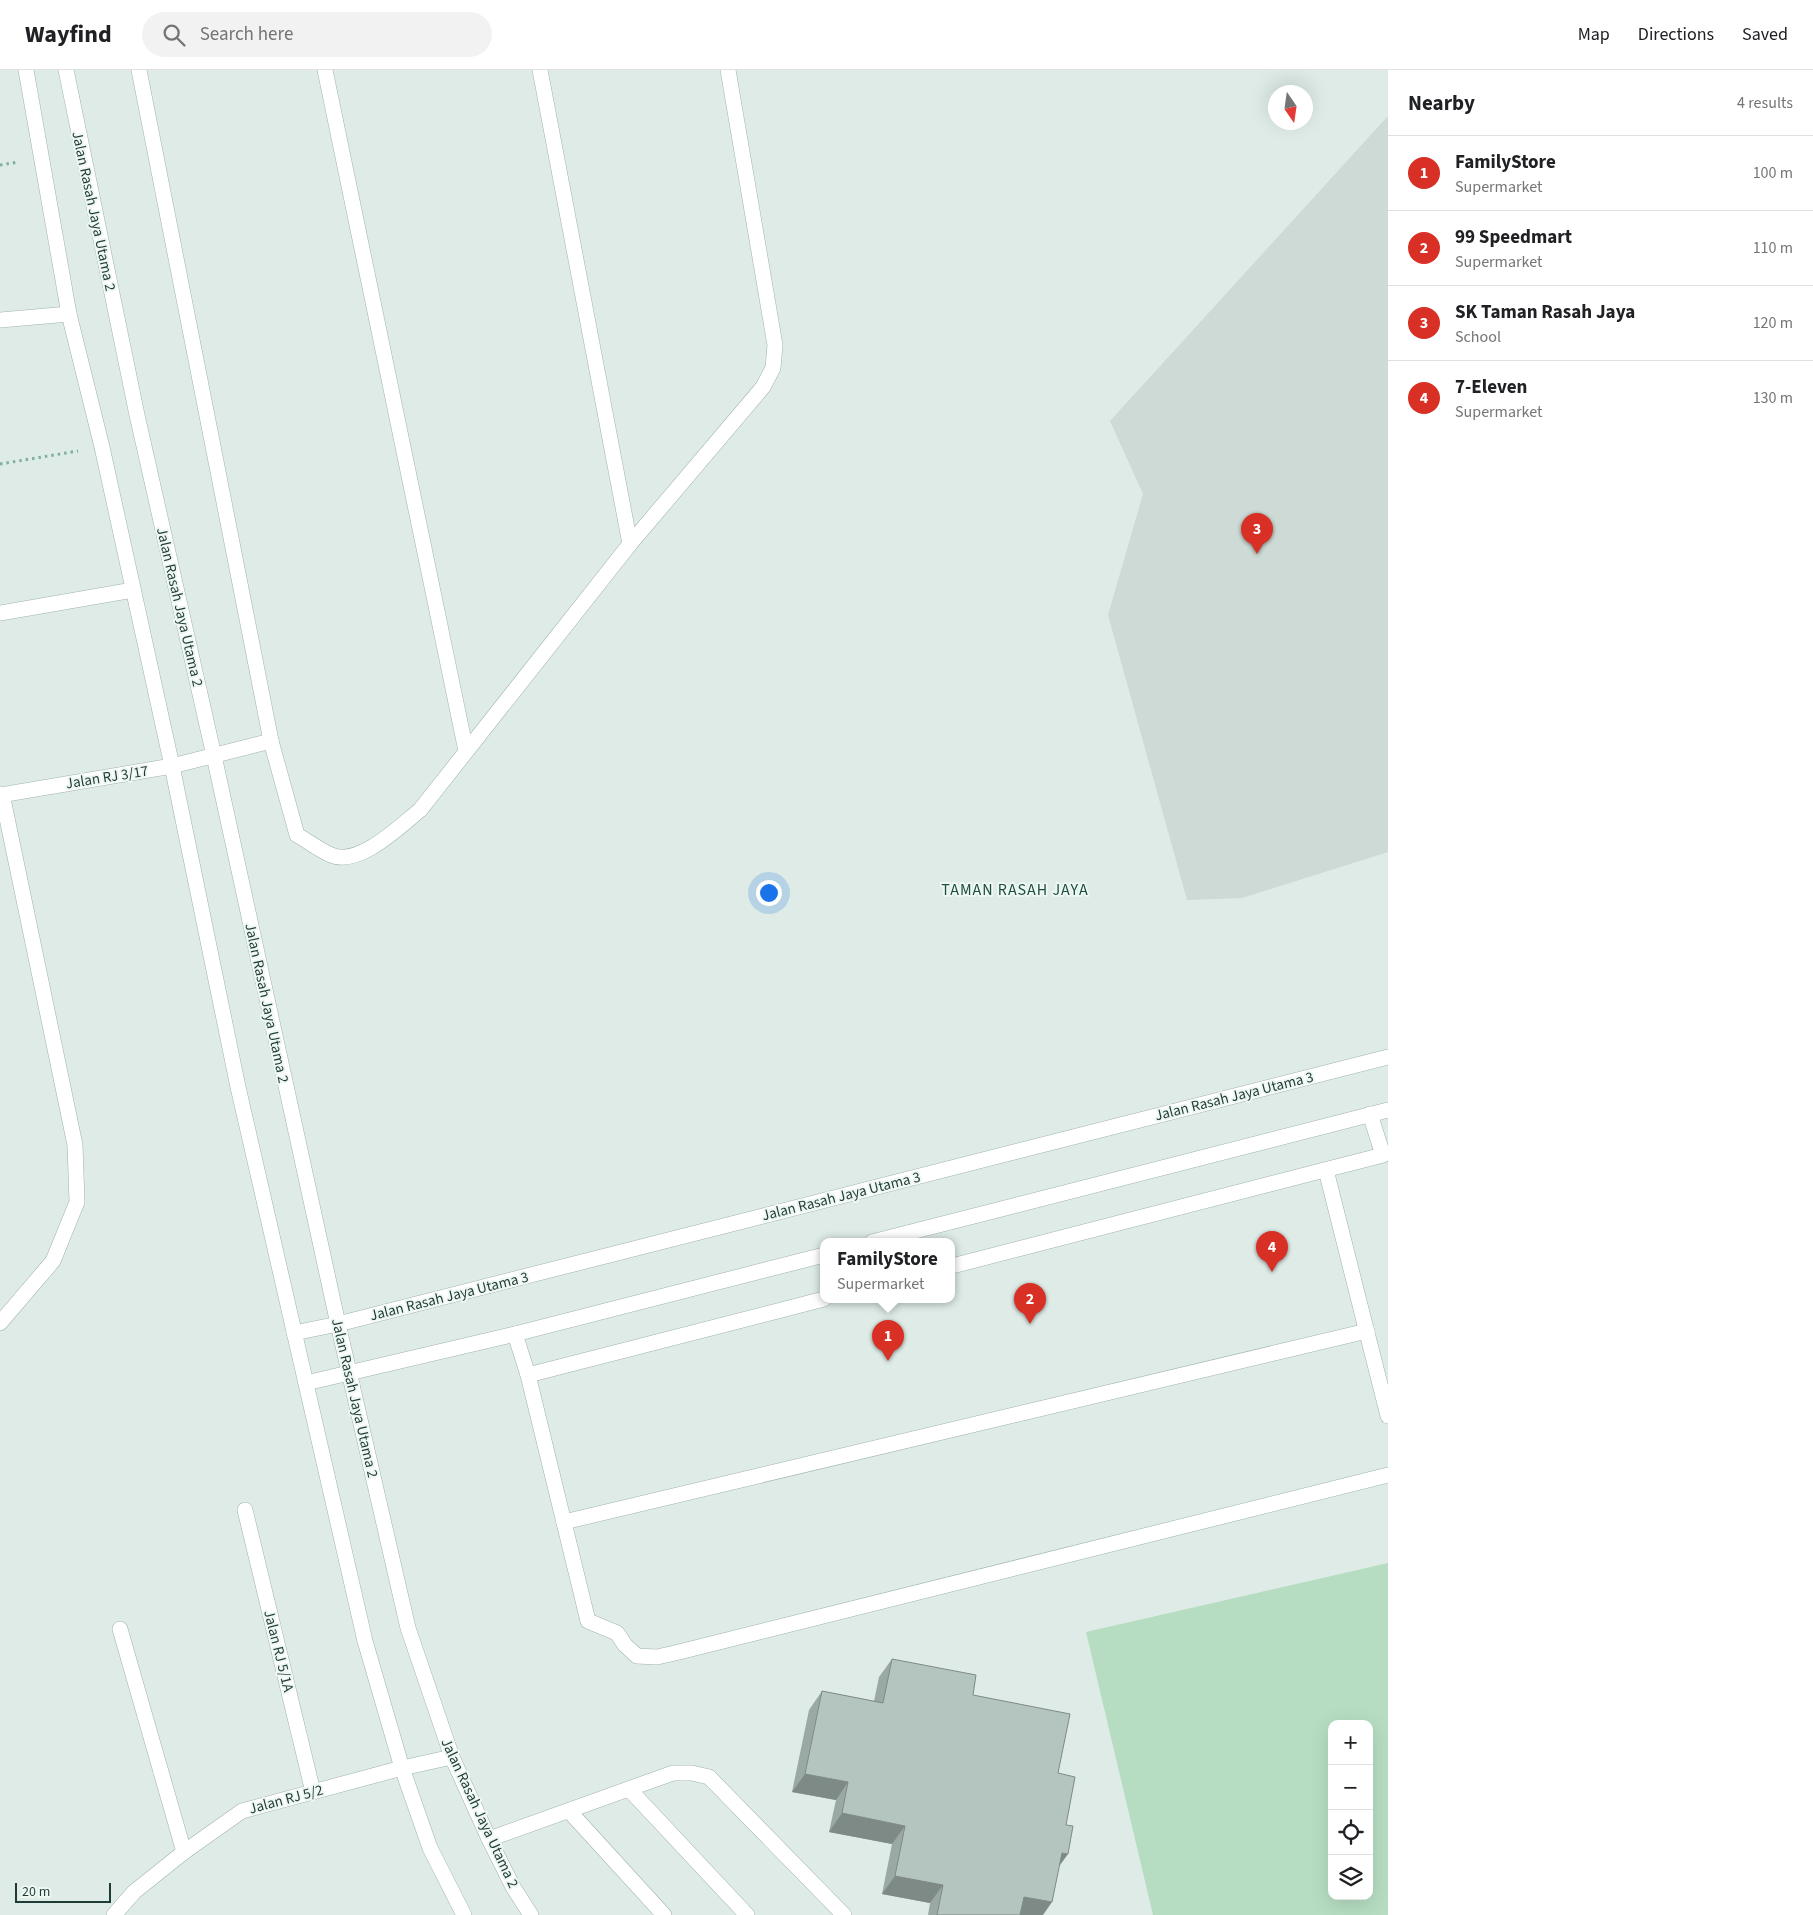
<!DOCTYPE html>
<meta charset="utf-8">
<style>
body{margin:0;font-family:"Source Sans 3",sans-serif;background:#f2f2f2;color:#202124}
.controls{position:absolute;right:15px;bottom:15px;display:grid;overflow:hidden;border-radius:10px;box-shadow:0 5px 20px #0002}
.controls button{width:45px;height:45px;display:grid;place-items:center;padding:0;border:0;border-bottom:1px solid #e0e0e0;background:#fff;color:#202124;font:25px sans-serif}
.compass{position:absolute;left:1268px;top:15px;width:45px;height:45px;border-radius:50%;background:#fff;box-shadow:0 5px 20px #0002;rotate:167deg}
.scale{position:absolute;left:15px;bottom:12px;width:96px;box-sizing:border-box;padding-left:5px;border:2px solid #1f3b35;border-top:0;font-size:14px;line-height:18px;white-space:nowrap;color:#1f3b35;-webkit-text-stroke:4px #eff7f3;paint-order:stroke}
.you{position:absolute;left:768px;top:822px;width:18px;height:18px;margin:-12px;border:4px solid #fff;border-radius:50%;background:#1a73e8;box-shadow:0 0 0 8px #1a73e833}
.badge{display:grid;place-items:center;width:32px;height:32px;border-radius:50%;background:#d93025;color:#fff;font-size:16px;font-weight:700}
.pin{position:absolute;translate:-50% -41px;filter:drop-shadow(0 1px 2px #0008)}
.pin::after{content:'';position:absolute;top:26px;width:18px;height:15px;background:inherit;clip-path:polygon(0 0,100% 0,50% 100%)}
.popup{position:absolute;left:820px;top:1168px;width:135px;height:65px;box-sizing:border-box;display:grid;place-content:center;border-radius:10px;background:#fff;filter:drop-shadow(0 1px 4px #0005);font-size:16px;white-space:nowrap;color:#757577}
.popup b{font-size:19px;color:#202124}
.popup::after{content:'';position:absolute;left:50%;top:100%;margin-left:-10px;border:10px solid transparent;border-top-color:#fff}
.list{margin:0;padding:0;list-style:none}
h2{display:flex;justify-content:space-between;align-items:center;height:65px;margin:0;padding:0 20px;font-size:21px}
h2 small{font-size:16px;font-weight:400;color:#757577}
.list li{display:grid;grid-template-columns:32px 1fr auto;gap:15px;align-items:center;box-sizing:border-box;height:75px;padding:0 20px;border-top:1px solid #e0e0e0}
.list b{display:block;font-size:19px;white-space:nowrap}
.list p{margin:0;font-size:16px;white-space:nowrap;color:#757577}
.list em{font-size:16px;font-style:normal;color:#757577}
.icon{flex:none;width:28px;height:28px;fill:none;stroke:currentColor;stroke-width:2;stroke-linecap:round;stroke-linejoin:round}
.map{position:relative;flex:none;width:1388px;height:1845px;overflow:hidden}
header{display:flex;align-items:center;gap:30px;box-sizing:border-box;height:70px;padding:0 25px;background:#fff;border-bottom:1px solid #e0e0e0}
header strong{font-size:24px}
nav{display:flex;gap:28px;margin-inline-start:auto;font-size:18px}
.search{width:350px;height:45px;background:#f2f2f2;display:flex;align-items:center;gap:12px;box-sizing:border-box;padding:0 18px;border-radius:28px;color:#757577;font-size:19px}
main{display:flex}
aside{flex:1;background:#fff}
.map>svg:first-child{display:block}
.built{fill:#cddad5}
.green{fill:#b6ddc2;fill-rule:evenodd}
.lines{fill:none;stroke-linecap:round;stroke-linejoin:round}
.minor-casing{stroke:#a1b3ad;stroke-width:16}
.path{stroke:#7db0a2;stroke-width:3;stroke-dasharray:2.5 4;stroke-linecap:butt}
.minor{stroke:#fff;stroke-width:15}
.wall{fill:#9ba9a4}
.shaded-wall{fill:#7e8a86}
.building{fill:#b4c5bf;stroke:#7e8a86}
.labels{text-anchor:middle;stroke-width:4;stroke-linejoin:round;paint-order:stroke}
.street-label{font-size:15px;fill:#1f3b35;stroke:#eff7f3}
.neighbourhood-label{font-size:16px;letter-spacing:1px;fill:#1a4e43;stroke:#eff7f3}
</style>
<header>
<strong>Wayfind</strong>
<div class="search"><svg class="icon" aria-label="search" viewBox="0 0 24 24"><circle cx="10" cy="10" r="6"/><path d="M15 15l6 6"/></svg>Search here</div>
<nav><a>Map</a><a>Directions</a><a>Saved</a></nav>
</header>
<main>
<div class="map">
<svg width="1388" height="1845" viewBox="0 0 1388 1845">
<rect width="100%" height="100%" fill="#deebe6"/>
<path class="built" d="M1388 46V782L1242 828 1187 830 1108 545 1143 424 1110 351Z"/>
<path class="green" d="M1388 1493V1845H1153L1086 1562ZM1332 1654H1369V1826H1332Z"/>
<g class="lines">
<defs>
<g id="minor">
<path d="M26 0 69 244 102 377 172 696 238 1017 365 1571 402 1698 430 1778 464 1845"/>
<path d="M66 0 137 345 214 686 338 1254 408 1558 452 1687 489 1769 513 1817 531 1845"/>
<path d="M139 0 271 671 297 765C308 771 319 780 331 785 359 797 400 756 420 740L630 474 763 317 773 298 775 275 728 0"/>
<path d="M325 0 466 681"/>
<path d="M540 0 630 474"/>
<path d="M0 250 69 244"/>
<path d="M0 543 133 520"/>
<path d="M0 725 172 696 271 671"/>
<path d="M1326 1100 1388 1346"/>
<path d="M872 1172 1388 1040"/>
<path d="M952 1196 1383 1085 1370 1044"/>
<path d="M0 1253 53 1191 77 1132 75 1075 2 724"/>
<path d="M294 1263 338 1254 1388 987"/>
<path d="M515 1264 528 1305 824 1229"/>
<path d="M528 1305 588 1551 617 1563 625 1575 637 1586 657 1587 675 1583 1388 1405"/>
<path d="M306 1313 515 1264 824 1185"/>
<path d="M245 1440 313 1722"/>
<path d="M564 1452 1367 1261"/>
<path d="M120 1559 184 1782"/>
<path d="M629 1719 747 1845"/>
<path d="M569 1741 664 1845"/>
<path d="M489 1769 673 1703H692L709 1707 844 1845"/>
<path d="M114 1845 134 1822 184 1782 242 1741 402 1698 452 1687"/>
</g>
</defs>
<use href="#minor" class="minor-casing"/>
<g class="path">
<path d="M0 95 19 92"/>
<path d="M0 394 78 381"/>
</g>
<use href="#minor" class="minor"/>
</g>
<path class="wall" d="M892 1589 973 1625 1058 1703 1066 1755 1059 1795 1043 1845H928L930 1833 882 1824 892 1774 829 1762 836 1730 792 1722 809 1640 822 1621 874 1631 879 1607Z"/>
<g class="shaded-wall">
<path d="M805 1704 848 1712 836 1730 792 1722Z"/>
<path d="M842 1743 905 1756 892 1774 829 1762Z"/>
<path d="M1062 1783 1068 1784 1055 1802Z"/>
<path d="M895 1806 943 1815 930 1833 882 1824Z"/>
<path d="M1024 1827 1052 1832 1043 1845H1011Z"/>
</g>
<path class="building" d="M892 1589 976 1605 973 1625 1070 1644 1058 1703 1075 1707 1066 1755 1073 1756 1068 1784 1062 1783 1052 1832 1024 1827 1020 1845H937L943 1815 895 1806 905 1756 842 1743 848 1712 805 1704 822 1621 883 1633Z"/>
<g class="labels">
<g class="street-label">
<text transform="translate(94 141) rotate(78)" y="5">Jalan Rasah Jaya Utama 2</text>
<text transform="translate(180 537) rotate(77)" y="5">Jalan Rasah Jaya Utama 2</text>
<text transform="translate(107 707) rotate(-9)" y="5">Jalan RJ 3/17</text>
<text transform="translate(267 933) rotate(78)" y="5">Jalan Rasah Jaya Utama 2</text>
<text transform="translate(1234 1026) rotate(-14)" y="5">Jalan Rasah Jaya Utama 3</text>
<text transform="translate(841 1126) rotate(-14)" y="5">Jalan Rasah Jaya Utama 3</text>
<text transform="translate(449 1226) rotate(-14)" y="5">Jalan Rasah Jaya Utama 3</text>
<text transform="translate(355 1328) rotate(77)" y="5">Jalan Rasah Jaya Utama 2</text>
<text transform="translate(279 1581) rotate(76)" y="5">Jalan RJ 5/1A</text>
<text transform="translate(286 1729) rotate(-15)" y="5">Jalan RJ 5/2</text>
<text transform="translate(480 1743) rotate(65)" y="5">Jalan Rasah Jaya Utama 2</text>
</g>
<g class="neighbourhood-label">
<text x="1015" y="825">TAMAN RASAH JAYA</text>
</g>
</g>
</svg>
<div class="controls">
<button>+</button>
<button>−</button>
<button><svg class="icon" aria-label="locate" viewBox="0 0 24 24"><circle cx="12" cy="12" r="6"/><path d="M12 2v4M12 18v4M2 12h4M18 12h4"/></svg></button>
<button><svg class="icon" aria-label="layers" viewBox="0 0 24 24"><path d="M12 4l9 5-9 5-9-5zM3 14l9 5 9-5"/></svg></button>
</div>
<svg class="compass" viewBox="-18 -18 36 36"><path d="M0-13l5 13h-10z" fill="#e53935"/><path d="M0 13l5-13h-10z" fill="#757577"/></svg>
<div class="scale">20 m</div>
<div class="you"></div>
<div class="pin badge" style="left:888px;top:1291px">1</div>
<div class="popup"><b>FamilyStore</b>Supermarket</div>
<div class="pin badge" style="left:1030px;top:1254px">2</div>
<div class="pin badge" style="left:1257px;top:484px">3</div>
<div class="pin badge" style="left:1272px;top:1202px">4</div>
</div>
<aside>
<h2>Nearby<small>4 results</small></h2>
<ul class="list">
<li><span class="badge">1</span><div><b>FamilyStore</b><p>Supermarket</p></div><em>100 m</em></li>
<li><span class="badge">2</span><div><b>99 Speedmart</b><p>Supermarket</p></div><em>110 m</em></li>
<li><span class="badge">3</span><div><b>SK Taman Rasah Jaya</b><p>School</p></div><em>120 m</em></li>
<li><span class="badge">4</span><div><b>7-Eleven</b><p>Supermarket</p></div><em>130 m</em></li>
</ul>
</aside>
</main>
